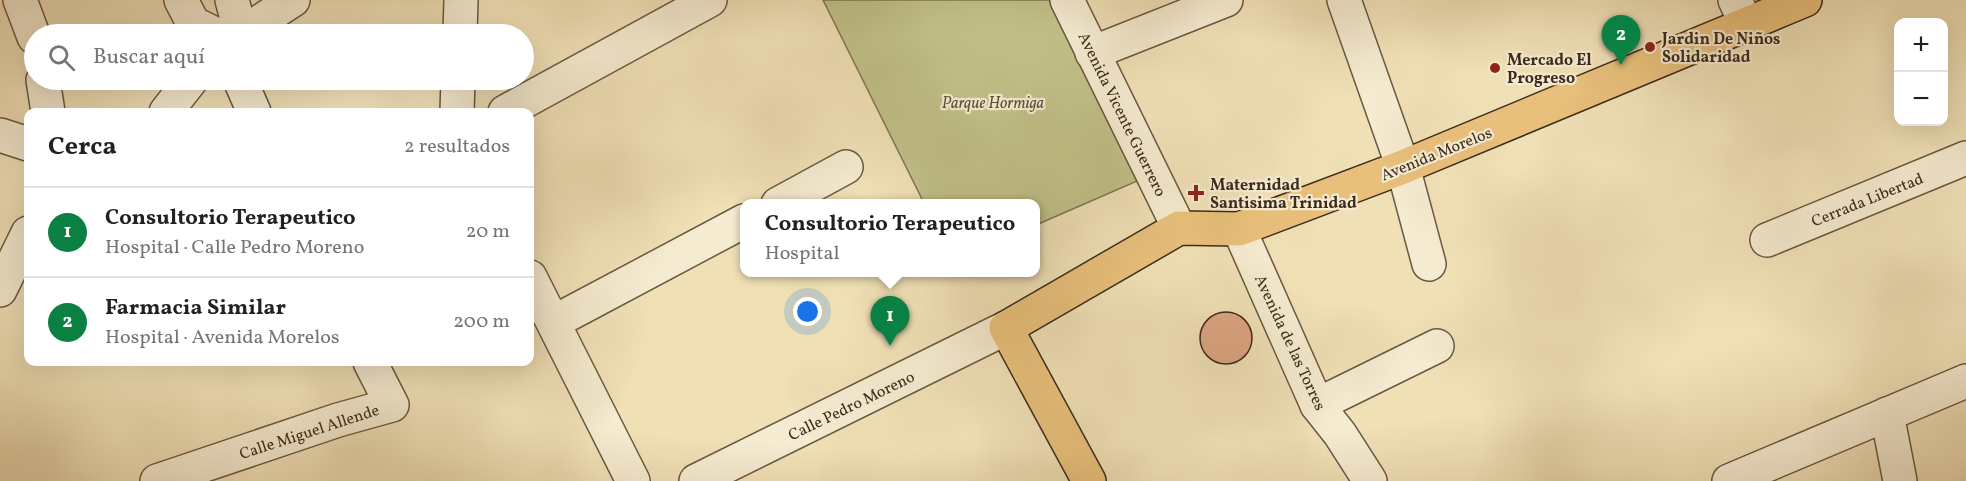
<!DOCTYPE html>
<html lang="es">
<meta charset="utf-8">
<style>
body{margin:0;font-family:Vollkorn,serif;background:#f2f2f2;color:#202124}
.controls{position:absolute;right:18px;top:18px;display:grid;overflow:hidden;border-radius:12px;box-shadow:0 6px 24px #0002}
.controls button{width:54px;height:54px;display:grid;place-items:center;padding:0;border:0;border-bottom:2px solid #e0e0e0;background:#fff;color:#202124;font:30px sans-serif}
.you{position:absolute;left:808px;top:312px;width:21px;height:21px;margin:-15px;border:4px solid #fff;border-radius:50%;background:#1a73e8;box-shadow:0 0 0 9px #1a73e833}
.badge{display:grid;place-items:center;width:39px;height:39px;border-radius:50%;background:#0b8043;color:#fff;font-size:20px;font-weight:700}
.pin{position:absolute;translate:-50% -50px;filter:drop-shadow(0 2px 3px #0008)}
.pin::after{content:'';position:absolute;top:32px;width:21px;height:18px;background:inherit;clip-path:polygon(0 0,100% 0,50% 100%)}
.popup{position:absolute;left:740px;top:199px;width:300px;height:78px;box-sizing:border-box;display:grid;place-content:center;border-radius:12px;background:#fff;filter:drop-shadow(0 2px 4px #0005);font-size:20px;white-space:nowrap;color:#757577}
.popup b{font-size:22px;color:#202124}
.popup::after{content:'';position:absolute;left:50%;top:100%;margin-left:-12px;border:12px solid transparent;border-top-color:#fff}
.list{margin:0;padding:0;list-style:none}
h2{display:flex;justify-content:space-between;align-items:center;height:78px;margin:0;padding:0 24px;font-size:26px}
h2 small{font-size:20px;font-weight:400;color:#757577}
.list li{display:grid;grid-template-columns:39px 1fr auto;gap:18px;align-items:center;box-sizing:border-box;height:90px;padding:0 24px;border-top:2px solid #e0e0e0}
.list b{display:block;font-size:22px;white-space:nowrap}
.list p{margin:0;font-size:20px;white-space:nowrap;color:#757577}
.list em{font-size:20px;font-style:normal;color:#757577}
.icon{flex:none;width:33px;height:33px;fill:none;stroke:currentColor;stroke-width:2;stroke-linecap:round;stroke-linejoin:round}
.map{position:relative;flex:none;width:1966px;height:481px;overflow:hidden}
.search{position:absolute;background:#fff;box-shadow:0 6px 24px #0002;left:24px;top:24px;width:510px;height:66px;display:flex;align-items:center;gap:15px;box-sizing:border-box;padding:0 21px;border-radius:33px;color:#757577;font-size:22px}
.panel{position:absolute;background:#fff;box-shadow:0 6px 24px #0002;left:24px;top:108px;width:510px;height:258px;border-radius:12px}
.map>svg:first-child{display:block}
.green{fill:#c1c088;stroke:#7e7652;stroke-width:1.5}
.building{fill:#dda583;stroke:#3c2b1c;stroke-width:1.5}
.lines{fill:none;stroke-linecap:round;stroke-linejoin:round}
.minor-casing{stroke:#695842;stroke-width:36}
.major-casing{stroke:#3c2b1c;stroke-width:36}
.minor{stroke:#f5ebd0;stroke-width:33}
.major{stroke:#e8c07b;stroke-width:33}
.poi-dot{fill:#8f2418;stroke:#f5ebd0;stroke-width:2}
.labels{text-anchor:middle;stroke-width:4.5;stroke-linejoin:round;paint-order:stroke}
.poi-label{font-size:16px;font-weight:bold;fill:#3c2b1c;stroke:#f5ebd0;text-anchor:start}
.park-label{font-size:16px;font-style:italic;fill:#5d5037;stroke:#f5ebd0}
.street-label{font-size:16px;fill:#3c2b1c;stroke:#f5ebd0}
</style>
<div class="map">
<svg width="1966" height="481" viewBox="0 0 1966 481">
<rect width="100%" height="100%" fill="#f0e0b6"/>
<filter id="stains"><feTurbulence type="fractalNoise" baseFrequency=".00333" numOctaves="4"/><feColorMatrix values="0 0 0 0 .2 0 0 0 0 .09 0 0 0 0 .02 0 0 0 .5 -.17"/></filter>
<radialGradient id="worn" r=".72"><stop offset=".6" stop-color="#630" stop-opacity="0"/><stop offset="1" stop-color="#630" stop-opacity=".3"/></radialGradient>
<path class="green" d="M823 0H1063L1151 175 1036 225V204L924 203Z"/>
<circle class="building" cx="1226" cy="338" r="26"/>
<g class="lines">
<defs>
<g id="minor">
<path d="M20 0 34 37"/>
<path d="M181 0 193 23 215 34"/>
<path d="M232 0 241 34 293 0"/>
<path d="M1067 0 1179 228"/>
<path d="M1344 0 1403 167 1429 264"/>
<path d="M1735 0 1746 24"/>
<path d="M460 34 461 0"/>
<path d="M1092 53 1226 0"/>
<path d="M43 80 48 112"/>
<path d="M240 80 254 112"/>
<path d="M166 112 191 80"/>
<path d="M457 112 458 80"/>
<path d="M505 112 710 0"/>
<path d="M0 135 28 144"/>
<path d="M778 204 846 167"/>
<path d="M1239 229 1317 405 1340 434 1370 481"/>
<path d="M1767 240 1966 158"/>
<path d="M530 277 633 481"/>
<path d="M0 290 28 233"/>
<path d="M554 322 744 221"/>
<path d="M1317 405 1437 346"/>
<path d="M1887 414 1900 481"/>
<path d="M157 481 338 420 392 405 370 362"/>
<path d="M696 481 1006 328"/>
<path d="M1729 481 1966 381"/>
</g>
<path id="major" d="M1089 481 1006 328 1179 228 1239 229 1403 167 1805 0"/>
</defs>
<use href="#minor" class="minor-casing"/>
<use href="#major" class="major-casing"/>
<use href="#minor" class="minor"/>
<use href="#major" class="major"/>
</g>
<g class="poi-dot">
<circle cx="1650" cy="47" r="6"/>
<circle cx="1495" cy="68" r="6"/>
<path d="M1193 184h6v6h6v6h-6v6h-6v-6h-6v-6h6z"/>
</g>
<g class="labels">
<g class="poi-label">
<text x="1662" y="44">Jardin De Niños<tspan x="1662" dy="18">Solidaridad</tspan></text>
<text x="1507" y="65">Mercado El<tspan x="1507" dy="18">Progreso</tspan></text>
<text x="1210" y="190">Maternidad<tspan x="1210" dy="18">Santisima Trinidad</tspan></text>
</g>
<g class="park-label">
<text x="993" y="108">Parque Hormiga</text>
</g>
<g class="street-label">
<text transform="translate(1123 114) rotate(64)" y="6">Avenida Vicente Guerrero</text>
<text transform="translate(1436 153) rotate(-22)" y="6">Avenida Morelos</text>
<text transform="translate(1867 199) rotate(-22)" y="6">Cerrada Libertad</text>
<text transform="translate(1291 342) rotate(65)" y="6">Avenida de las Torres</text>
<text transform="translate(851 405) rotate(-26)" y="6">Calle Pedro Moreno</text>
<text transform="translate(309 431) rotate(-18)" y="6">Calle Miguel Allende</text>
</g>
</g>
<rect width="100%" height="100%" filter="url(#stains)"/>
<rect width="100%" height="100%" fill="url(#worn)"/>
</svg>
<div class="controls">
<button>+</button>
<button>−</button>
</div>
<div class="you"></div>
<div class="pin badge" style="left:890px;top:346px">1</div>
<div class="popup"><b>Consultorio Terapeutico</b>Hospital</div>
<div class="pin badge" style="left:1621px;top:65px">2</div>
<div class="search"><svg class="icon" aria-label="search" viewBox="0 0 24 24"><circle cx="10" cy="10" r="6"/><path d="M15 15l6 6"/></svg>Buscar aquí</div>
<section class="panel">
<h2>Cerca<small>2 resultados</small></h2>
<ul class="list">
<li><span class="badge">1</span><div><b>Consultorio Terapeutico</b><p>Hospital · Calle Pedro Moreno</p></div><em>20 m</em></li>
<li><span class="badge">2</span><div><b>Farmacia Similar</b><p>Hospital · Avenida Morelos</p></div><em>200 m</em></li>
</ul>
</section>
</div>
